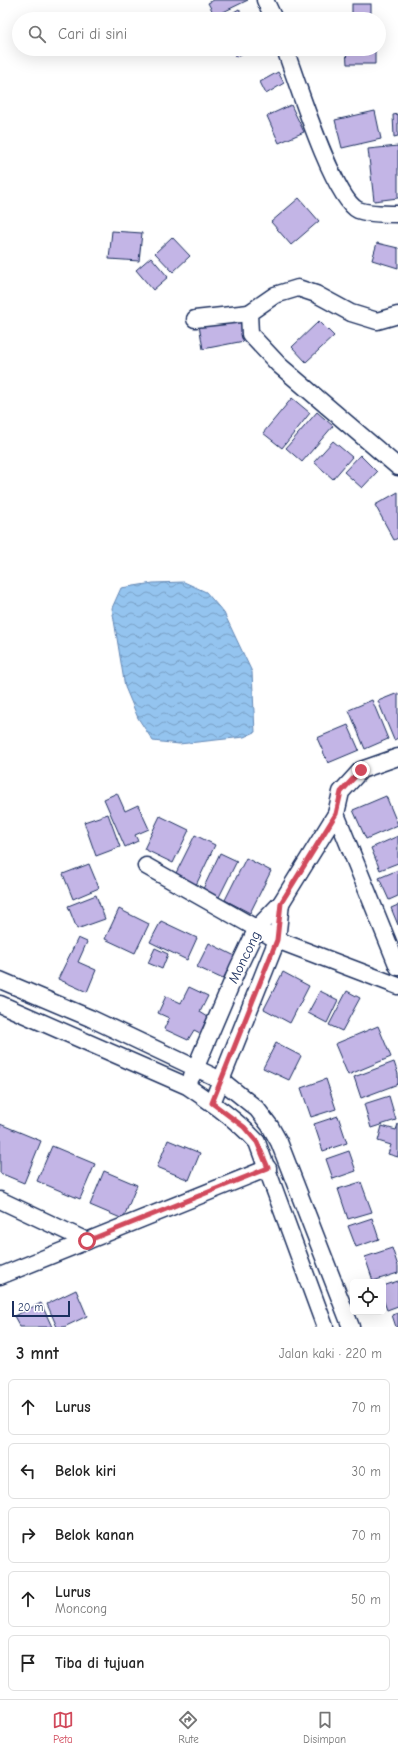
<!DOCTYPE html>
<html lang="id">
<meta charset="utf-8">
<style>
body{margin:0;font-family:"Comic Neue",sans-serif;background:#f6f6f6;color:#222}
.controls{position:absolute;right:12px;bottom:12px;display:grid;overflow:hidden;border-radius:6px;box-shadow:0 4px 16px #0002}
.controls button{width:36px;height:36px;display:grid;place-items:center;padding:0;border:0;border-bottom:1px solid #e0e0e0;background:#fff;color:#222;font:20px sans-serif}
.scale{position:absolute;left:12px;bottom:10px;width:58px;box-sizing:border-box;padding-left:4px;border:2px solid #1b2f5e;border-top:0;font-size:11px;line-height:14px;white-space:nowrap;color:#1b2f5e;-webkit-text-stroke:3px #fff;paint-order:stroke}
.stop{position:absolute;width:12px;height:12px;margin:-9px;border:3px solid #d1495b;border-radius:50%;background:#fff}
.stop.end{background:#d1495b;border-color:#fff;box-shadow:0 1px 4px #0008}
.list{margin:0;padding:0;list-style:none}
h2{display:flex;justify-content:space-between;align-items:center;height:52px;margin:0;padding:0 16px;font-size:17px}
h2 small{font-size:13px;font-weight:400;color:#767676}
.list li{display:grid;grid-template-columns:26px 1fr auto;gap:12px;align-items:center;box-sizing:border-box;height:56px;margin:0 8px 8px;padding:0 8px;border:1px solid #e0e0e0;border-radius:6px}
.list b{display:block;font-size:15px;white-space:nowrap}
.list p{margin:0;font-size:13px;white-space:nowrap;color:#767676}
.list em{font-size:13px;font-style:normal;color:#767676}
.icon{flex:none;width:22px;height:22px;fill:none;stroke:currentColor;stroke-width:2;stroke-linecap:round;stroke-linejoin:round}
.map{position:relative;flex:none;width:398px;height:1327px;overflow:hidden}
.search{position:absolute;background:#fff;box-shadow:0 4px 16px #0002;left:12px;right:12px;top:12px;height:44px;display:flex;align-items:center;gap:10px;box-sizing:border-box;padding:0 14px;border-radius:22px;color:#767676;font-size:15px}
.sheet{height:372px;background:#fff}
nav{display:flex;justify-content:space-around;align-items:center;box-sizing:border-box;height:56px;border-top:1px solid #e0e0e0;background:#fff;font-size:11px;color:#767676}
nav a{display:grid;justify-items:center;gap:2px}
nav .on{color:#d1495b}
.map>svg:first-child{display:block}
.water{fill:url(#water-waves);stroke:#6488b5}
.building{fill:#c3b5e6;stroke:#1b2f5e}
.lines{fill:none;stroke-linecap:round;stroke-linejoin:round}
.minor-casing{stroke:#1b2f5e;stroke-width:19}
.minor{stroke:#fff;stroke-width:16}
.route{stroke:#d1495b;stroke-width:5}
.labels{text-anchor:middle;stroke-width:4;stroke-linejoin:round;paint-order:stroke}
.street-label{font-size:14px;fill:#1b2f5e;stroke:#fff}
</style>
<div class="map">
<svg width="398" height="1327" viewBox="0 0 398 1327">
<defs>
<pattern id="water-waves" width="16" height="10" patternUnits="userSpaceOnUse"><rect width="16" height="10" fill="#94c4ef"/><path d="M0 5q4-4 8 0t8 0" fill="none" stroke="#78a0c5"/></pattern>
</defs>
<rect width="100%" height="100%" fill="#fff"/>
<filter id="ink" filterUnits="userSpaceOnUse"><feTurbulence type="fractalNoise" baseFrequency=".025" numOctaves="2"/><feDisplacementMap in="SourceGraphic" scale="8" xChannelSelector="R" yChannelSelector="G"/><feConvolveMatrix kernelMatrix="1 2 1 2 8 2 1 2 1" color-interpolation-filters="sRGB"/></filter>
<g filter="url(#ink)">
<path class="water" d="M184 582 206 592 224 613 252 672 255 732 244 737 179 744 153 741 138 718 125 687 112 608 121 588 153 583Z"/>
<g class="building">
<path d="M214 0H248L215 16 208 3Z"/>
<rect x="352" y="4" width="19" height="15"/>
<path d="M239 9 245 19H222Z"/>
<path d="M232 49H250L236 57Z"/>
<path d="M346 49H375V64H347Z"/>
<path d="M278 72 284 83 266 94 260 82Z"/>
<path d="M291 105 304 132 279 143 267 116Z"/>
<path d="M375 111 381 139 342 148 335 120Z"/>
<path d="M398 114V136L394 137 393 115Z"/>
<path d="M398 146V198L374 201 368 149Z"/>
<path d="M299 198 319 221 291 245 271 222Z"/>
<path d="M112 231 142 233 139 261 109 259Z"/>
<path d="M172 237 190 256 173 272 155 253Z"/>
<path d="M377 243 398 248V268L372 260Z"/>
<path d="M151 257 168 277 153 290 136 270Z"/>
<path d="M240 317 244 341 203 349 199 325Z"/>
<path d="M319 321 334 336 306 362 292 347Z"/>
<path d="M292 398 310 413 282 448 263 433Z"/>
<path d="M317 412 333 426 302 462 286 448Z"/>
<path d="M333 441 352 457 333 479 314 462Z"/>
<path d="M360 455 377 472 362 488 344 472Z"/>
<path d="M398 492V538L394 540 375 505Z"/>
<path d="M398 693V738L394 740 378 701Z"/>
<path d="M372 700 388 739 365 749 349 710Z"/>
<path d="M348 725 359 750 328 763 317 738Z"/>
<path d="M117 793 125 811 138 805 149 829 135 835 138 841 125 847 104 799Z"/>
<path d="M386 796 398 825 366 839 353 810Z"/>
<path d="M108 814 120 847 96 856 84 822Z"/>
<path d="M160 816 189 830 173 863 144 849Z"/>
<path d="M195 835 215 845 196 885 175 875Z"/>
<path d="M398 836V863L380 870 371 848Z"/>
<path d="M220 853 237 861 218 899 202 891Z"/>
<path d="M246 858 271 871 250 913 225 900Z"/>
<path d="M89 864 99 888 73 899 63 874Z"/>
<path d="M398 870V896L389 900 379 878Z"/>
<path d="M96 895 105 919 77 929 68 906Z"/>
<path d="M398 905V925L391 908Z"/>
<path d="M119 909 149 924 135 953 105 939Z"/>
<path d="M161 921 197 938 187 960 150 942Z"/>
<path d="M78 938 87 942 78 962 96 970 87 992 58 979Z"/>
<path d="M209 943 235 956 223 979 197 967Z"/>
<path d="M155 948 168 954 162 969 148 963Z"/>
<path d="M283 972 309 986 290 1023 264 1009Z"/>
<path d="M189 987 208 996 200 1012 208 1017 200 1033 194 1030 188 1040 164 1029 169 1018 158 1013 166 996 181 1003Z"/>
<path d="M320 991 338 1000 327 1023 308 1013Z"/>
<path d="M347 991 360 998 342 1031 329 1025Z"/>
<path d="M378 1026 391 1057 348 1075 335 1044Z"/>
<path d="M276 1043 301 1056 289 1080 263 1068Z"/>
<path d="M394 1062 398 1074V1084L361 1098 354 1077Z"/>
<path d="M326 1079 336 1109 311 1117 301 1088Z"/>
<path d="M389 1096 396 1120 371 1128 364 1104Z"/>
<path d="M338 1116 347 1143 323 1151 314 1124Z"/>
<path d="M0 1124 41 1141 24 1183 0 1173Z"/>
<path d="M398 1124V1157L388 1154 391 1145 378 1141 382 1126 396 1130Z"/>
<path d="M168 1140 200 1153 189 1180 157 1167Z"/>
<path d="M52 1146 95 1164 80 1199 37 1181Z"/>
<path d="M349 1151 356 1171 333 1179 326 1159Z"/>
<path d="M104 1171 137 1185 123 1219 90 1205Z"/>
<path d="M361 1182 372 1212 348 1219 338 1189Z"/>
<path d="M372 1218 379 1239 356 1247 348 1226Z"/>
<path d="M392 1248 398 1266V1273L373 1281 365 1257Z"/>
<path d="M398 1281V1306L387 1310 383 1299V1286Z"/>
<path d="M76 1290 87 1316 64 1327H57L47 1304Z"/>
<path d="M41 1303 52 1327H20L14 1316Z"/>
<path d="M398 1313V1327H396L392 1315Z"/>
</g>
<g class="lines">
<defs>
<g id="minor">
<path d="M265 0 274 19"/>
<path d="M285 49C296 79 333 198 358 210 368 214 388 214 398 214"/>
<path d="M398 315 377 321 351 313 316 294 298 288 275 295 249 313 250 334 279 365 398 467"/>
<path d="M195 319 249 313"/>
<path d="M336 814 398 967"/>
<path d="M146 866 277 940 398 986"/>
<path d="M0 980 90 1018 221 1080 257 1109 270 1126 279 1142 351 1327"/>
<path d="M0 1004 187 1086C212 1103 237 1120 257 1142L325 1327"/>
<path d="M192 1076 238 968 257 928 281 903 336 814 341 792 361 770 398 757"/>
<path d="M212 1103 277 940 281 903"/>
<path d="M0 1200 87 1241"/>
<path d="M0 1276 268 1168"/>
</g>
</defs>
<use href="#minor" class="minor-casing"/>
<use href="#minor" class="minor"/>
</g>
</g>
<g class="lines" filter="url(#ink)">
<path class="route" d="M87 1241 268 1168 257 1142 244 1127 212 1103 277 940 281 903 336 814 341 792 361 770"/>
</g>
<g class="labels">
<g class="street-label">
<text transform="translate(244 957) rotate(-64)" y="5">Moncong</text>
</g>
</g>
</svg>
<div class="controls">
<button><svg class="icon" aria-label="locate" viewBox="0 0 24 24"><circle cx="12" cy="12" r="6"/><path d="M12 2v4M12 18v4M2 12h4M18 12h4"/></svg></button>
</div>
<div class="scale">20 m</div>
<div class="stop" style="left:87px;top:1241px"></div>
<div class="stop end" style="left:361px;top:770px"></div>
<div class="search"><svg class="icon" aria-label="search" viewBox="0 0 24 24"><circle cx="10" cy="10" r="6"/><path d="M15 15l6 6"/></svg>Cari di sini</div>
</div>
<section class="sheet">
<h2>3 mnt<small>Jalan kaki · 220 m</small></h2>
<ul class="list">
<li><svg class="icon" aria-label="ahead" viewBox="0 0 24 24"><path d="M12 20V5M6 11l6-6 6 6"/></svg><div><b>Lurus</b></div><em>70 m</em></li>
<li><svg class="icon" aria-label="left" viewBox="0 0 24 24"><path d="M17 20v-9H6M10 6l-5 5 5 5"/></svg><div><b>Belok kiri</b></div><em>30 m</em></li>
<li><svg class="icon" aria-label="right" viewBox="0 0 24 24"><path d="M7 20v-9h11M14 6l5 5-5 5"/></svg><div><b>Belok kanan</b></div><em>70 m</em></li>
<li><svg class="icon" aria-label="ahead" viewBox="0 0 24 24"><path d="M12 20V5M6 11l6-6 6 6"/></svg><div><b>Lurus</b><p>Moncong</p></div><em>50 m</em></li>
<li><svg class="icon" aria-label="arrive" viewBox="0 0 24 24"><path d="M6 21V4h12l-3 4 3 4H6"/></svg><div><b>Tiba di tujuan</b></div></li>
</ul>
</section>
<nav>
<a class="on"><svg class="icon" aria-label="map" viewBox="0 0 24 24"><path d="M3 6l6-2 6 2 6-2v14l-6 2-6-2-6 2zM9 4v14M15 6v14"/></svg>Peta</a>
<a><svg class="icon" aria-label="directions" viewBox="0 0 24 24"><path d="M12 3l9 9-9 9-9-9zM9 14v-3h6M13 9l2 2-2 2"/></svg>Rute</a>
<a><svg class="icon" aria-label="saved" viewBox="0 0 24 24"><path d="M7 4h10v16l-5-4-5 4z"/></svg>Disimpan</a>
</nav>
